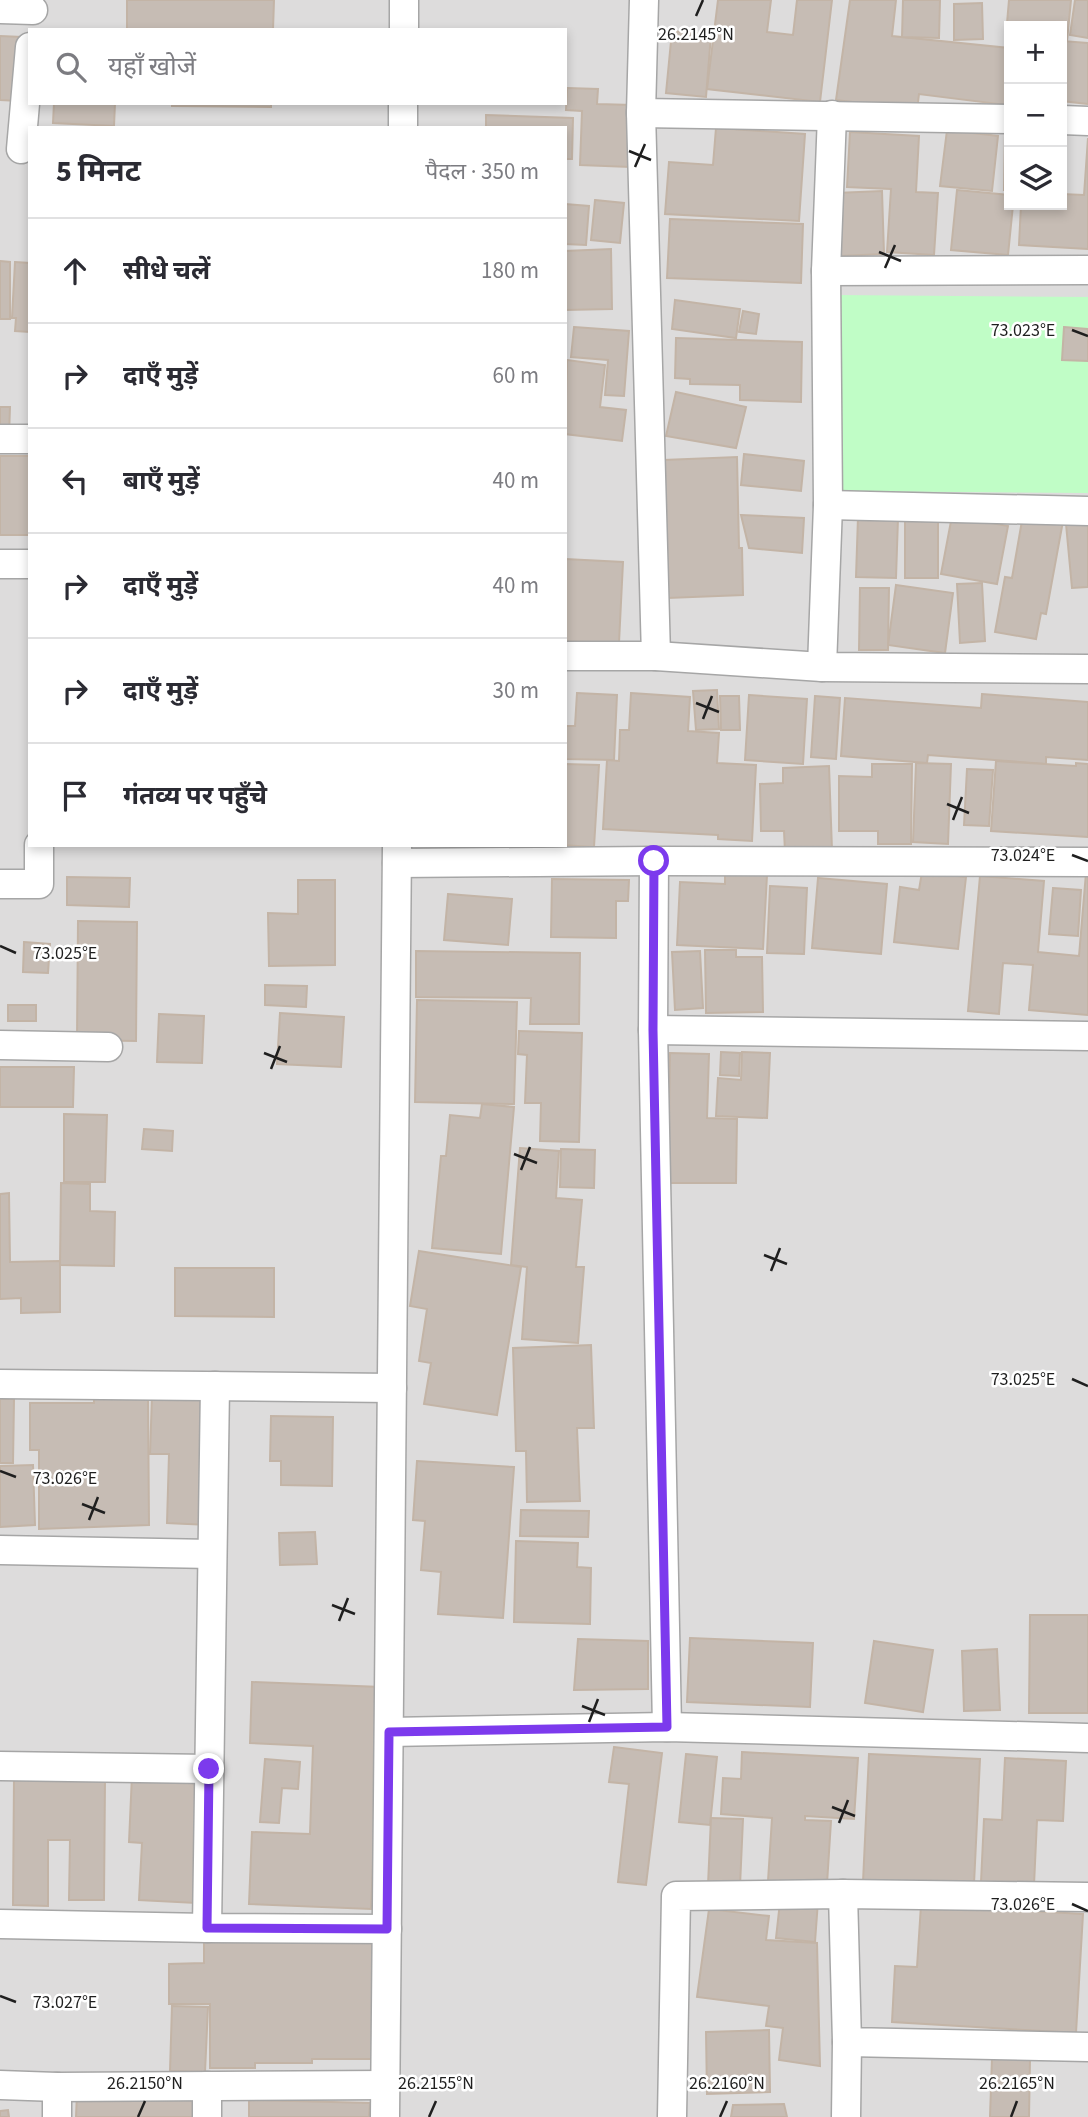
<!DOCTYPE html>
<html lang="hi">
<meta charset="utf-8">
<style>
body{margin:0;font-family:"Source Sans 3","Noto Sans Devanagari",sans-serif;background:#f7f7f7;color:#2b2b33}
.controls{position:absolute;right:21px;top:21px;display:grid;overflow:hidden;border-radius:0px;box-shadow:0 4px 10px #0003}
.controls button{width:63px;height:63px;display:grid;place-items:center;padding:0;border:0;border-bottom:2px solid #e1e1e2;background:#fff;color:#2b2b33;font:35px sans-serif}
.stop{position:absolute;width:21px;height:21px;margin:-16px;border:5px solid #7c3aed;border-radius:50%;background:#fff}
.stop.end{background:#7c3aed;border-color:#fff;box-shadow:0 2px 7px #0008}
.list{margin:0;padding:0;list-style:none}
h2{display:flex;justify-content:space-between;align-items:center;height:91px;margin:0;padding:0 28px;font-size:30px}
h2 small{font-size:23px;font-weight:400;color:#7c7c81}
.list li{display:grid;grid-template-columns:46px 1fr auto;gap:21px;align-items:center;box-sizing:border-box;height:105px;padding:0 28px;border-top:2px solid #e1e1e2}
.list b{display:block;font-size:26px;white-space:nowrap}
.list em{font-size:23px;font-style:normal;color:#7c7c81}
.icon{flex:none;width:38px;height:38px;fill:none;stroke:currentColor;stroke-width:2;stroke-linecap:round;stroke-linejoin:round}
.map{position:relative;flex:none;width:1088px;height:2117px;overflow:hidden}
.search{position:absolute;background:#fff;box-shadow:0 4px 10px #0003;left:28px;top:28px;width:539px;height:77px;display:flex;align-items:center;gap:18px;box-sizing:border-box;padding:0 24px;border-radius:0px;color:#7c7c81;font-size:26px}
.panel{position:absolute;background:#fff;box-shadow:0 4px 10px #0003;left:28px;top:126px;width:539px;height:721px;border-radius:0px}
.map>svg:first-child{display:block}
.residential{fill:#dddcdc;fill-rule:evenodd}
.park{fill:#c0fdc6}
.building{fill:#c6bcb4;stroke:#c3b4a6;stroke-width:2}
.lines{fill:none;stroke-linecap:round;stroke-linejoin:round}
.minor-casing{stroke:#a6a6a6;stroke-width:31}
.minor{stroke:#fff;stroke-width:28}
.route{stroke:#7c3aed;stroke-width:9}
.ticks{fill:none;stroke:#1f1f1f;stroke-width:2.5}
.ticks-label{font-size:18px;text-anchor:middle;fill:#1f1f1f;stroke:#fff;stroke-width:5;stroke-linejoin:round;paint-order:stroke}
</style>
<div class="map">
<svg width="1088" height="2117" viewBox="0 0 1088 2117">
<rect width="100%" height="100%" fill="#f1ede5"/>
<path class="residential" d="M0 0H1088V2117H0ZM1009 26H1062V205H1009ZM30 30H565V103H30ZM30 128H565V845H30Z"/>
<path class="park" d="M837 295 1088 297V493L834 491Z"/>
<g class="building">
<path d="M127 0H274L273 30H127Z"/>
<path d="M718 0H771L767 32 793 35 797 0H832L820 102 707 89Z"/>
<path d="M850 0H896L892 36 1009 48V79L1006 105 919 94 917 110 836 100Z"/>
<path d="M903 0H940L939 38 902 37Z"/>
<path d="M1009 0H1071L1067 41H1062V26H1009V35H1006Z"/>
<path d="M1075 0H1088V38L1070 35Z"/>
<path d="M982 3 983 39 954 40V4Z"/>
<path d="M672 31 711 35 706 97 666 93Z"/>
<path d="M0 36 22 37 18 101 0 100Z"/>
<path d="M1062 41 1088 43V104L1062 101Z"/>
<path d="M567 88 598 89 597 104 632 105 630 167 580 165 582 111 566 110Z"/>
<path d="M54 103H115L114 126 53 123Z"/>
<path d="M172 103H271V107L172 106Z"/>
<path d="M486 115 573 118 572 159H565V128H486Z"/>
<path d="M716 128 805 134 799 221 665 214 669 162 713 165Z"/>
<path d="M947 130 998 136 992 191 940 186Z"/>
<path d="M850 132 919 136 916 192 938 193 934 255 887 252 891 189 847 187Z"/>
<path d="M1005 133 1009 134V190H1004Z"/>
<path d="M1088 138V249L1019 245 1021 205H1062V194L1084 195Z"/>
<path d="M957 190 1009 195V205H1013L1008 255 951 250Z"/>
<path d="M882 191 884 254 839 256 836 193Z"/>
<path d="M595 200 624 203 620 243 591 240Z"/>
<path d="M565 204 589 206 586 245 565 244Z"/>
<path d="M670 219 803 224 801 283 667 278Z"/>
<path d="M611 249 612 309 565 310V251Z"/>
<path d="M0 261 10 262V319H0Z"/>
<path d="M15 262 30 263V332L15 331 16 318H12Z"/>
<path d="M675 300 740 309 736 338 672 329Z"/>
<path d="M743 311 759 314 756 334 739 332Z"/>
<path d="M574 327 629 331 624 396 605 395 608 360 571 357Z"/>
<path d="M1064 327 1088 329V361L1062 360Z"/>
<path d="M676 338 802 342 801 402 740 400V385L690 384V379L675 378Z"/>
<path d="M567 360 605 365 600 407 626 410 622 441 565 434Z"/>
<path d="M676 392 746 407 736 448 666 436Z"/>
<path d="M0 407H10L9 436 0 435Z"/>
<path d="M744 454 804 461 801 491 741 485Z"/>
<rect x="0" y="456" width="30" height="79"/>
<path d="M737 457 739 548H742L743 595 668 598 664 460Z"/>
<path d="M741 515 804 518 802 553 749 548Z"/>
<path d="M1023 515 1063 521 1046 614 1041 613 1036 639 995 632 1005 577 1012 578Z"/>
<path d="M952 516 1008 526 997 584 941 574Z"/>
<path d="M858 517 898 518 896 578 856 577Z"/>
<rect x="905" y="521" width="33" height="57"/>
<path d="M1088 522V587L1072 588 1066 524Z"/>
<path d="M565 559 623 562 619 643 565 641Z"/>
<path d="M982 583 985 641 960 643 957 584Z"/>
<path d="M896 585 953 593 945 653 888 645Z"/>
<path d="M860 588H889L888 650H859Z"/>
<path d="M717 690 719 729 696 730 693 691Z"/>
<path d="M577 693 617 695 614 760 565 759V726H575Z"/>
<path d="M631 693 690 697 688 731 719 733 717 763 756 765 752 841 718 839V835L603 829 607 760 619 761 620 730H629Z"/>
<path d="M982 694 1088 702V760L1046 757V764L928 755 927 763 841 756 845 698 981 708Z"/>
<path d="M749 695 807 699 803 764 745 760Z"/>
<path d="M720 696H739L740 730H721Z"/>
<path d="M815 696 840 698 836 759 811 757Z"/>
<path d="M996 761 1076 766V763L1088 764V837L991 831Z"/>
<path d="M916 763 951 764 948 844 913 842Z"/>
<path d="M565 764 599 765 594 847 561 845H565Z"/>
<path d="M872 764H912L911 844H878V831H839V776L872 777Z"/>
<path d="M829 766 832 850 785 852 784 831H761L760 784 783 783V768Z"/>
<path d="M967 769 993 770 989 826 964 825Z"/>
<path d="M922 872 966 877 958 949 894 942 900 887 919 890Z"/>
<path d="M725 873 767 875 763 949 677 945 680 882 725 884Z"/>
<path d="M1086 873 1088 874V1015L1029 1010 1033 965 1003 963 999 1014 968 1011 980 876 1044 881 1038 952 1079 956Z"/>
<path d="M67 877 130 878 129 907 67 905Z"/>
<path d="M818 878 887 884 881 954 812 948Z"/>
<path d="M552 879 629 880 628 901H616V938L551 937Z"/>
<path d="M298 880H335V965L269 966 268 913 298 914Z"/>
<path d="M770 886 807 888 804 954 767 953Z"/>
<path d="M1053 888 1081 890 1078 936 1049 934Z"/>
<path d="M448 894 512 899 508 945 444 940Z"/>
<path d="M78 921 137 922 136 1041 77 1040Z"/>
<path d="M24 942 50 944 48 973 23 972Z"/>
<path d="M705 950H736V957H762L763 1012 706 1013Z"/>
<path d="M416 951 580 953 579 1024H530L531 998 416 997Z"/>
<path d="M700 951 703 1008 675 1010 672 952Z"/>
<path d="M265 985 307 986 306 1007 265 1005Z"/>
<path d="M417 1000 517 1002 514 1104 415 1102Z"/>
<rect x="8" y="1005" width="28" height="16"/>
<path d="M280 1013 344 1017 341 1067 277 1064Z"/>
<path d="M159 1014 204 1016 202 1063 157 1062Z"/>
<path d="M519 1031 582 1033 579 1142 540 1141 541 1103H525L527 1055 518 1054Z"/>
<path d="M721 1052 740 1053 739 1076 720 1075Z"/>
<path d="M742 1052 770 1053 767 1118 716 1116 718 1078 741 1080Z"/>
<path d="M670 1053 709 1054 707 1118 737 1119 736 1183H668Z"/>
<path d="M0 1067H74L73 1107H0Z"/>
<path d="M482 1104 514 1107 501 1254 432 1248 441 1156H446L450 1115 480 1118Z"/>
<path d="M64 1114 107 1115 105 1182H64Z"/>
<path d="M144 1129 173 1131 172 1151 142 1149Z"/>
<path d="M520 1148 559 1151 556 1198 582 1200 576 1267H584L578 1343 522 1339 527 1267 511 1265Z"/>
<path d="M561 1149 595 1150 594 1188 560 1187Z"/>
<path d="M61 1183 90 1184V1211L115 1212 114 1266 60 1265Z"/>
<path d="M9 1193 10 1262 60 1261V1312L21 1313V1298L0 1299V1194Z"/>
<path d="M419 1251 521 1267 497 1415 424 1404 431 1363 419 1361 427 1309 410 1306Z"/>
<path d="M175 1268H274V1317L175 1316Z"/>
<path d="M591 1345 594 1428H577L580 1501 527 1502 526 1451H516L513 1348Z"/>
<path d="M148 1396 149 1525 39 1529V1450H30V1403H94V1397Z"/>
<path d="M152 1396 214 1398 208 1525 167 1523 169 1454H150Z"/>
<path d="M0 1399H14L13 1463H0Z"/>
<path d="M271 1416 333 1417 332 1486 281 1485V1461H270Z"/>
<path d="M417 1461 514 1467 503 1618 438 1614 441 1572 421 1570 425 1521 413 1520Z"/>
<path d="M33 1465 35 1525 0 1527V1466Z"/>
<path d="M521 1510 589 1511 588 1537 520 1536Z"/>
<path d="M315 1532 317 1564 280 1565 279 1533Z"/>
<path d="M516 1541 578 1543 577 1567 591 1568 590 1624 514 1622Z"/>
<path d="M1030 1615H1088V1713H1029Z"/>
<path d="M690 1638 813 1643 810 1707 687 1702Z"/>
<path d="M578 1639 648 1641V1689L574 1690Z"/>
<path d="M874 1641 933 1650 923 1712 865 1703Z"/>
<path d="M997 1649 1000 1710 964 1711 962 1651Z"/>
<path d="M252 1682 381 1687 371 1909 249 1904 252 1832 310 1834 313 1746 250 1743Z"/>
<path d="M614 1747 662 1753 646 1885 618 1882 629 1784 609 1782Z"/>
<path d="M742 1752 858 1758 854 1819 805 1816V1820L831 1821 827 1884 768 1881 772 1818 721 1814 723 1778 741 1779Z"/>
<path d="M686 1754 717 1757 710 1825 679 1822Z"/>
<path d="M869 1754 980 1759 974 1884 909 1881V1885L863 1882Z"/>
<path d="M1005 1758 1066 1761 1063 1821 1037 1820 1034 1885 981 1882 984 1819 1002 1820Z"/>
<path d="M265 1759 300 1762 298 1789 282 1788 279 1823 260 1822Z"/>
<path d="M132 1775 203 1779 196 1903 139 1900 142 1843 129 1842Z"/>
<path d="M14 1779H105L104 1900H69L70 1840H48V1906L13 1905Z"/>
<path d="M711 1818 743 1819 740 1886 708 1885Z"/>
<path d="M818 1901 815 1942 776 1938 780 1902Z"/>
<path d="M921 1905 1083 1914 1076 2033 892 2022 895 1966 917 1967Z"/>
<path d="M709 1909 769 1916 766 1940 817 1943 820 2066 779 2060 783 2028 766 2026 769 2006 697 1997Z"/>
<path d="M204 1937H375V2059H312V2063H255V2068H210V2004H169V1964L204 1963Z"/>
<path d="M172 2006 208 2007 205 2072 170 2071Z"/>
<path d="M769 2030 770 2092 707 2094 706 2032Z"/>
<path d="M992 2058 1030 2059 1029 2117H990Z"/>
<path d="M77 2093 199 2096 198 2117H76Z"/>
<path d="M249 2100 370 2103 369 2117H249Z"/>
<path d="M784 2104 787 2117H731L733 2105Z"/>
<path d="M8 2110 9 2117H0V2111Z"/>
</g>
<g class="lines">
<defs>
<g id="minor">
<path d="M644 0 641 113 656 656"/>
<path d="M0 9 33 10"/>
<path d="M404 30V0"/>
<path d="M641 113 1009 119"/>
<path d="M1062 120 1088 121"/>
<path d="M403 128V103"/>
<path d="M21 149 30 47"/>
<path d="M826 271 1088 270"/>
<path d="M0 439H30"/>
<path d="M828 505 1088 511"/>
<path d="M0 564H30"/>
<path d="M565 656H656L822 667 1088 669"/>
<path d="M822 667 828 505 826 271 832 115"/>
<path d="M654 861 653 1030 667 1727"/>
<path d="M397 863 654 861 1088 862"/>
<path d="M0 884H39V845"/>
<path d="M653 1030 1088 1036"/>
<path d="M0 1045 108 1047"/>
<path d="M0 1384 392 1388"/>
<path d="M215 1386 207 1928 387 1929"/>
<path d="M0 1550 212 1554"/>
<path d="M389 1732 667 1727 1088 1738"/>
<path d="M0 1766 209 1769"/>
<path d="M843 1894 847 2042 1088 2047"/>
<path d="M0 1924 207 1928"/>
<path d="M0 2085 57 2087 386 2085"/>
<path d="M57 2117V2087"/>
<path d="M207 2117V2086"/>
<path d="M385 2117 397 845"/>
<path d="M672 2117 676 1896 843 1894 1088 1897"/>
<path d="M846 2117 847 2042"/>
</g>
</defs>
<use href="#minor" class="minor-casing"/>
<use href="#minor" class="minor"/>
</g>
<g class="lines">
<path class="route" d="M209 1769 207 1928 387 1929 389 1732 667 1727 653 1030 654 861"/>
</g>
<path class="ticks" d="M696 16 703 0M629 151 651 160M635 167 645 144M879 252 901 261M885 268 895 245M1072 330 1088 336M696 703 719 712M703 719 712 696M947 804 969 813M953 820 962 797M1072 855 1088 861M0 946 16 953M264 1053 287 1062M271 1069 280 1046M514 1154 537 1163M521 1170 530 1147M764 1255 787 1264M771 1271 780 1248M1072 1379 1088 1386M0 1471 16 1477M82 1504 105 1513M89 1520 98 1497M332 1605 355 1614M339 1621 348 1598M582 1706 605 1715M589 1722 598 1699M832 1807 855 1816M839 1823 848 1800M1072 1904 1088 1911M0 1996 16 2002M138 2117 145 2101M429 2117 436 2101M720 2117 727 2101M1011 2117 1017 2101"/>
<g class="ticks-label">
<text x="696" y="40">26.2145°N</text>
<text x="1023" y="336">73.023°E</text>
<text x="1023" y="861">73.024°E</text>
<text x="65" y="959">73.025°E</text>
<text x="1023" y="1385">73.025°E</text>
<text x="65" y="1484">73.026°E</text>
<text x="1023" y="1910">73.026°E</text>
<text x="65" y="2008">73.027°E</text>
<text x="145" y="2089">26.2150°N</text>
<text x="436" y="2089">26.2155°N</text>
<text x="727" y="2089">26.2160°N</text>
<text x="1017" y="2089">26.2165°N</text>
</g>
</svg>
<div class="controls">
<button>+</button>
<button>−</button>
<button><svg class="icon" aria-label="layers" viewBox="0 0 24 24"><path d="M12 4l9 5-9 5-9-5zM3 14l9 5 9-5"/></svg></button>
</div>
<div class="stop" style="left:654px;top:861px"></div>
<div class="stop end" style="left:209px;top:1769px"></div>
<div class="search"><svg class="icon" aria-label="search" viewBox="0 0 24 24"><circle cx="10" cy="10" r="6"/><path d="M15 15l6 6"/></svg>यहाँ खोजें</div>
<section class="panel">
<h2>5 मिनट<small>पैदल · 350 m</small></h2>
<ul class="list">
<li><svg class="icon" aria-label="ahead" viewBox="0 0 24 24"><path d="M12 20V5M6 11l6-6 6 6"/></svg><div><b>सीधे चलें</b></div><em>180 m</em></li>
<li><svg class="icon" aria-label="right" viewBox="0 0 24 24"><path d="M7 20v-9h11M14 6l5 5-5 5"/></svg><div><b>दाएँ मुड़ें</b></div><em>60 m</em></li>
<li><svg class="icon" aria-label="left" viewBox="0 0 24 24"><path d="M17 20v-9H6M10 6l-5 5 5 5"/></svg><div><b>बाएँ मुड़ें</b></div><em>40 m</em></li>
<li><svg class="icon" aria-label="right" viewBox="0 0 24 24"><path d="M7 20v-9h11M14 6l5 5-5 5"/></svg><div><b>दाएँ मुड़ें</b></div><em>40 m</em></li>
<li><svg class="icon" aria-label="right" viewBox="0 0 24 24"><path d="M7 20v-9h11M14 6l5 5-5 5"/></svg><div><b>दाएँ मुड़ें</b></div><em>30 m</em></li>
<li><svg class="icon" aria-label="arrive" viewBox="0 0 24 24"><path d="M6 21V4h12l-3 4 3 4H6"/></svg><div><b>गंतव्य पर पहुँचे</b></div></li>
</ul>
</section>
</div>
